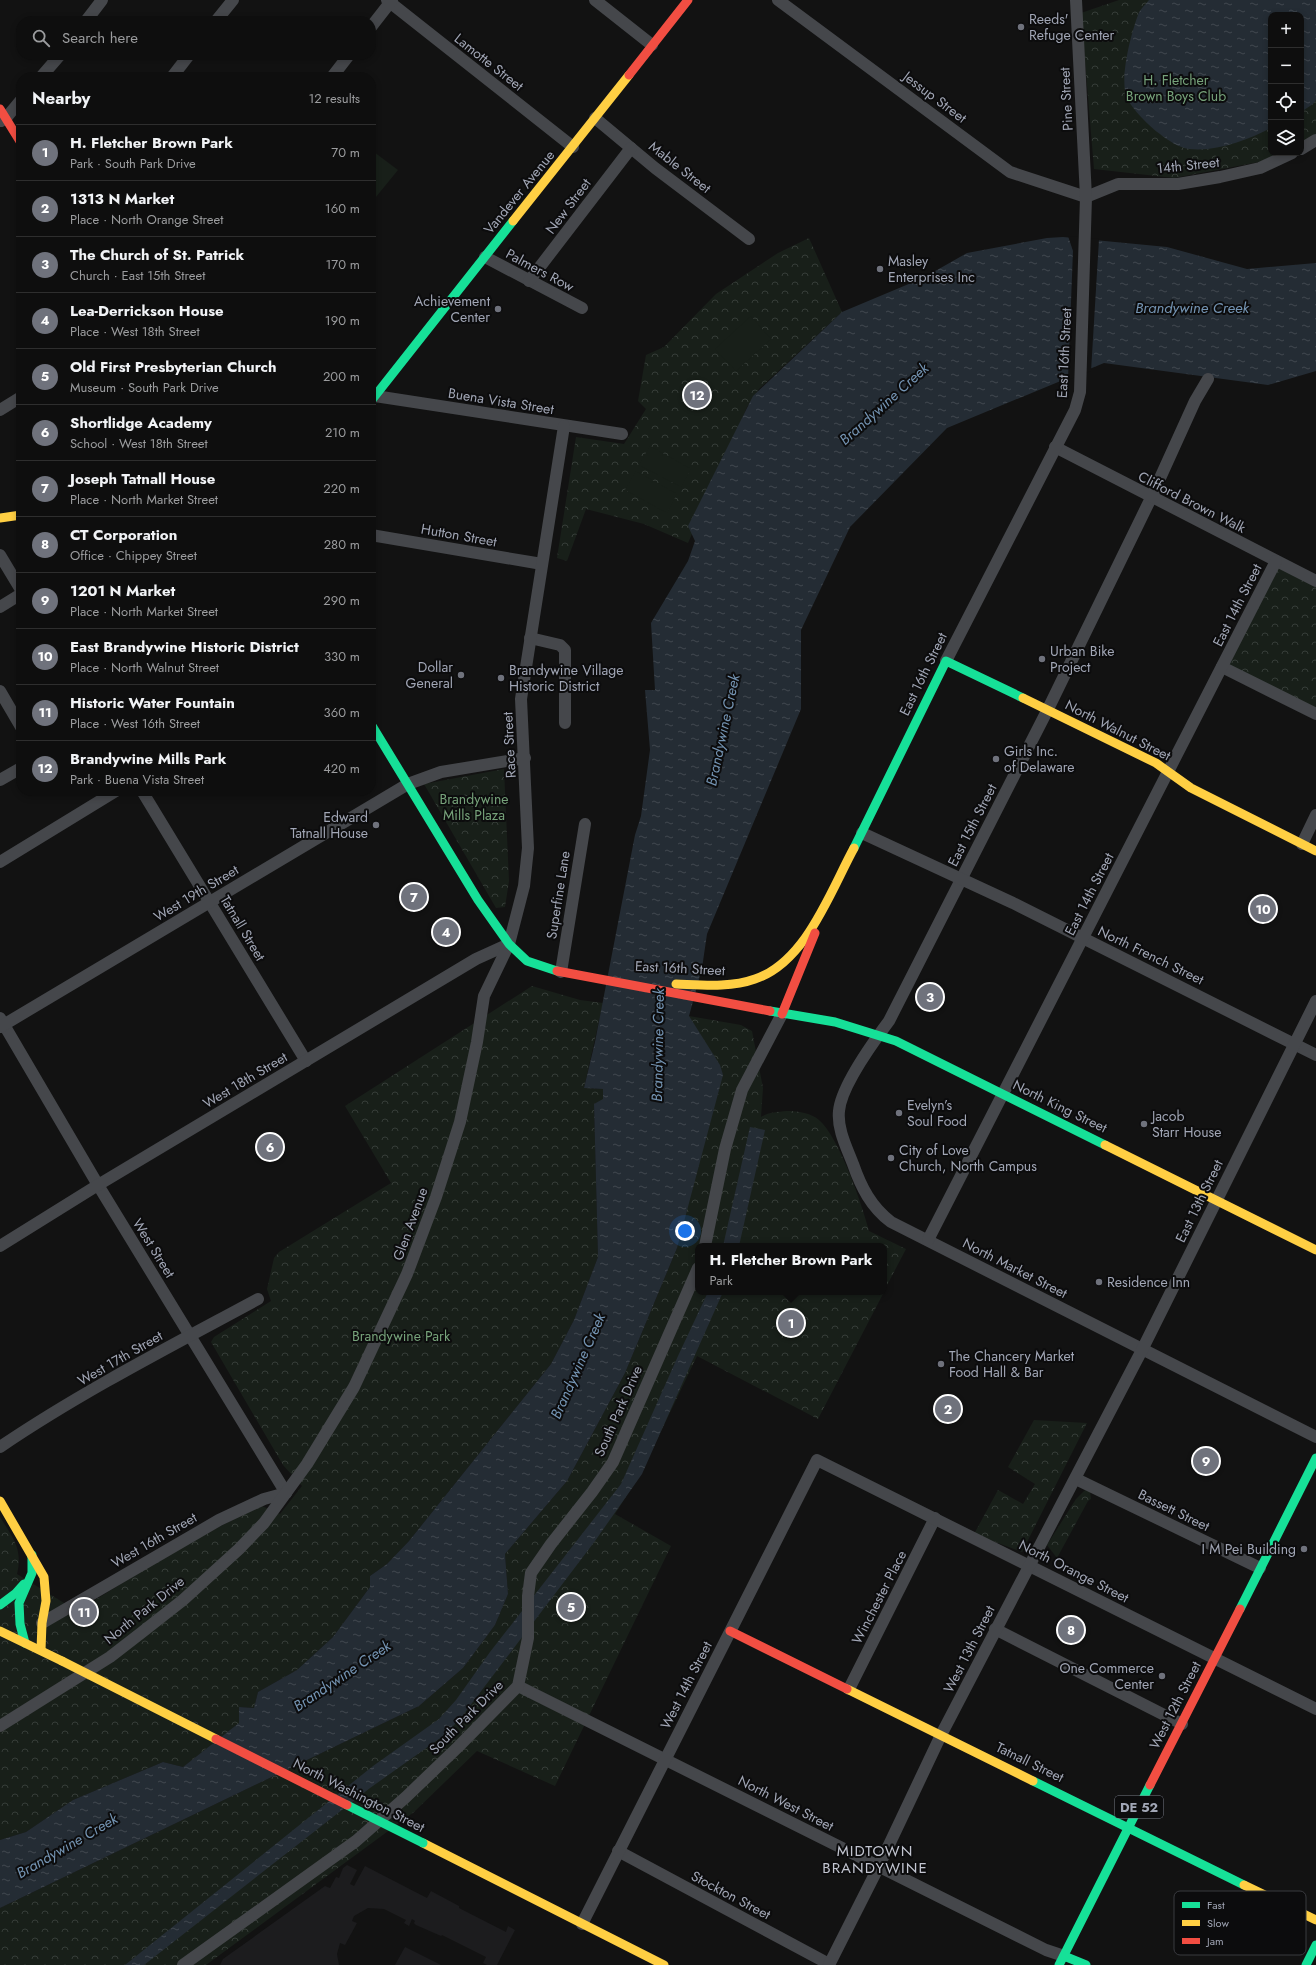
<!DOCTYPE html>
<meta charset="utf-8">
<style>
body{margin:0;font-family:Jost,sans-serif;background:#1c1c1c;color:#f1f3f6}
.controls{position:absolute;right:12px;top:12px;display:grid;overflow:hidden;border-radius:8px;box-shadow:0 2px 6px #0003}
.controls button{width:36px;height:36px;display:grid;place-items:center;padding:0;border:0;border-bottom:1px solid #2e2e2e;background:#0e0e0e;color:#f1f3f6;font:20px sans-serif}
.you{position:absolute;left:685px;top:1231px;width:14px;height:14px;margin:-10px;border:3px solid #fff;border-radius:50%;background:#1a73e8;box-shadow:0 0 0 6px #1a73e833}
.badge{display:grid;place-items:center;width:26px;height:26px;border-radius:50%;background:#6f727c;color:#fff;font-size:13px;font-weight:700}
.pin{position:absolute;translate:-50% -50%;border:2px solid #fff;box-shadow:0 1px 4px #0006}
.popup{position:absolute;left:695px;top:1243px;width:192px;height:52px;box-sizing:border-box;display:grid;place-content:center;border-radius:8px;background:#0e0e0e;filter:drop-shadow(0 1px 3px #0005);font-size:13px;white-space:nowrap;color:#9b9c9e}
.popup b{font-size:15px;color:#f1f3f6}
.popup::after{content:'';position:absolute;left:50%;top:100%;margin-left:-8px;border:8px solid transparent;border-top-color:#0e0e0e}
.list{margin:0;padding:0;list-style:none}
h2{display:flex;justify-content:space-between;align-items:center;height:52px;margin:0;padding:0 16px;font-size:17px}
h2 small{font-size:13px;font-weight:400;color:#9b9c9e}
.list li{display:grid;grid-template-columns:26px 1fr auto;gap:12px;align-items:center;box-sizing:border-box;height:56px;padding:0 16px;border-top:1px solid #2e2e2e}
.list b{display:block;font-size:15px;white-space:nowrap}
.list p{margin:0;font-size:13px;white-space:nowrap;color:#9b9c9e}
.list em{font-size:13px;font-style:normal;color:#9b9c9e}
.icon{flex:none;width:22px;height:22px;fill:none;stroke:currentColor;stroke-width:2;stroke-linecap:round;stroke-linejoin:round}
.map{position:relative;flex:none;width:1316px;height:1965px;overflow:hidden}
.search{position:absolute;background:#0e0e0e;box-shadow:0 2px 6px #0003;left:16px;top:16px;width:360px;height:44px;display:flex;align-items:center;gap:10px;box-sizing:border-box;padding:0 14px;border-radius:16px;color:#9b9c9e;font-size:15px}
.panel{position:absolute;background:#0e0e0e;box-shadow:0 2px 6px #0003;left:16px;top:72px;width:360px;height:724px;border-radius:16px}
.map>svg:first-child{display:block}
.built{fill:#1c1c1e}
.forest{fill:url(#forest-crowns)}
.pitch{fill:#181f19}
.water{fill:url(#water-ripples)}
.pier{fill:#121212}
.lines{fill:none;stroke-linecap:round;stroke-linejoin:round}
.street{stroke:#45474b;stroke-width:12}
.fast{stroke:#16e098;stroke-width:9}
.slow{stroke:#ffcf43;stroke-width:9}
.jam{stroke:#f24e42;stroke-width:9}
.fast-bridge{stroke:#16e098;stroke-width:9}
.slow-bridge{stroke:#ffcf43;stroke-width:9}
.jam-bridge{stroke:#f24e42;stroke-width:9}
.poi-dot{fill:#6f727c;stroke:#0c0c0d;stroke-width:1.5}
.labels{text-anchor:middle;stroke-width:4;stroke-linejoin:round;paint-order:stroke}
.shield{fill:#0c0c0d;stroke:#747883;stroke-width:1}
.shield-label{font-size:13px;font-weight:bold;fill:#a1a6b5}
.poi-label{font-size:14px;fill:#a1a6b5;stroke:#0c0c0d;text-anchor:start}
.street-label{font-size:14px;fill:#a1a6b5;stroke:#0c0c0d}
.park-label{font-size:14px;fill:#76a27a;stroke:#0c0c0d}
.water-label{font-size:15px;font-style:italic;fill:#7494b3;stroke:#0c0c0d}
.neighbourhood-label{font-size:15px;letter-spacing:1px;fill:#c2c5d0;stroke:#0c0c0d}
.key{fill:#0c0c0d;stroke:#393a3f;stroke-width:1}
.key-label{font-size:11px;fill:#a1a6b5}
</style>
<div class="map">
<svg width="1316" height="1965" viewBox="0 0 1316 1965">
<defs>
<pattern id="forest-crowns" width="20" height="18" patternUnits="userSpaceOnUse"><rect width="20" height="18" fill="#181f19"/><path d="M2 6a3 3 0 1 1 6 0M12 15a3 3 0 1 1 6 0" fill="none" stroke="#363d38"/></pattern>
<pattern id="water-ripples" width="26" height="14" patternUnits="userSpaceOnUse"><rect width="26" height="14" fill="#242c34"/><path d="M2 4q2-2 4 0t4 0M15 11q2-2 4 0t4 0" fill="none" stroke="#41484f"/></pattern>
</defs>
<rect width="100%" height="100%" fill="#121212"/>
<g class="built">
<path d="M347 1865 357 1870 350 1884 354 1886 365 1866 427 1898 431 1891 459 1906V1908L506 1932 508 1926 515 1930 497 1965H487L483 1963 486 1957 442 1935 441 1936 416 1925 414 1923 415 1921 412 1919 409 1926 404 1923 406 1920 384 1909 368 1908 354 1916 352 1921 357 1923 345 1945 340 1943 337 1954 339 1965H220L223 1959 325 1886 330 1888 336 1877 339 1878 343 1868Z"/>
<path d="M405 1947 441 1965H395Z"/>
</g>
<g class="forest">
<path d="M1119 0H1316V139L1301 145V15H1271V153H1282L1259 162 1174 178 1094 169 1081 13Z"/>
<path d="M809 238 842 312 759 389 747 407 688 543 644 524 586 509 567 561 557 558 576 437 624 444 646 409 638 401 646 355 664 347 716 294 778 253Z"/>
<path d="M1276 561 1316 581V714L1222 667Z"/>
<path d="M504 769 509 881 505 907 496 908 424 784Z"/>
<path d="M532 986 580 1000 603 1003 584 1088 603 1089V1100L594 1104 598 1257 574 1320 551 1364 409 1541 387 1564 370 1576V1587L333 1637 297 1670 258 1692 254 1708 239 1707 240 1723 183 1767 163 1762 73 1800 26 1832 0 1840V1517C13 1538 23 1549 17 1574L77 1611C138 1574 197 1535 262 1506L280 1514 302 1486 283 1465 211 1342 214 1337 271 1301 267 1289 274 1258 279 1252 391 1183 345 1106Z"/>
<path d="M689 1016 741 1025 752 1031 763 1088 761 1117C769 1112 777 1112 787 1111 798 1111 811 1113 819 1120 839 1137 862 1204 869 1231L906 1249 884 1291V1246H698V1292H884L818 1419 697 1356 642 1471 615 1514 671 1546 555 1786 477 1751 414 1812 206 1965H0V1908L419 1706 463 1668 495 1625 508 1594 505 1554 567 1481 625 1373 677 1248Z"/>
<path d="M1034 1420 1087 1423 1022 1552 974 1534 998 1490 1023 1504 1035 1484 1008 1467Z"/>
<path d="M1085 1490 1090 1491 1091 1499 1088 1501 1057 1558 1047 1545 1076 1499Z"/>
</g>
<g class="pitch">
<path d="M374 152 398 170 376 197 371 193V156Z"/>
<path d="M751 316 771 339 736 371 715 349Z"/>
<path d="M650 446 691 469 681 487 639 465Z"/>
<path d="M636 471 677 494 667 513 625 490Z"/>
</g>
<g class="water">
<path d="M1149 0H1316V100L1313 104 1301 112V15H1271V128C1247 140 1217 152 1189 149 1180 148 1167 140 1160 134 1150 127 1132 109 1127 98 1119 79 1131 34 1138 15 1140 9 1146 4 1149 0Z"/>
<path d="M1063 237 1167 247 1247 269 1316 263V371L1268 385 1104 363 947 428 850 527 801 630V709L707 934 702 968 689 1016 720 1065 723 1075 677 1248 625 1373 567 1481 505 1554 508 1594 495 1625 463 1668 419 1706 0 1908V1840L26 1832 73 1800 163 1762 183 1767 239 1723V1707L254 1708 258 1692 297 1670 333 1637 370 1587V1576L387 1564 409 1541 551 1364 574 1320 598 1257 594 1104 603 1099V1089L584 1088 595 1042 635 835 641 816 650 750 645 690H655L651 623 688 561 695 541 688 526 753 396 842 312 923 278 967 253 1047 238Z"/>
<path d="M750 1127 765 1130 739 1246H723Z"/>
<path d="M708 1292H723L642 1474 595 1541 463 1715 446 1734 370 1788 144 1965H125L373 1766 439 1719 456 1700 490 1652 621 1484 678 1356Z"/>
</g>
<path class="pier" d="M1068 236 1099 239 1091 371 1068 380 1073 251Z"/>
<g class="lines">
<g class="street">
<path d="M387 0 573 147"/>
<path d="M595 0 652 45"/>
<path d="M778 0 1010 172 1086 197"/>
<path d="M86 21 102 0"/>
<path d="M216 21 233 0"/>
<path d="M371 27 392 0"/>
<path d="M41 77 60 55"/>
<path d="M172 77 189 55"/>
<path d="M332 77 349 55"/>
<path d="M595 118 655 168 749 239"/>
<path d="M1 121 6 118 21 100"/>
<path d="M1301 149 1316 140"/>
<path d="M1086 197 1118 184H1178L1220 177 1260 168 1292 153"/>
<path d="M485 257 582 308"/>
<path d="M529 281 631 148"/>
<path d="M1208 379 1195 401 1151 498 1048 709 889 1021C874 1041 841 1087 839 1111 837 1129 847 1148 853 1164 861 1187 871 1207 891 1222L1316 1437"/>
<path d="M375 396 622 434"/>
<path d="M0 410 21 397"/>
<path d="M1055 447 1316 581"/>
<path d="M371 535 542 564"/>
<path d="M0 555 21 590"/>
<path d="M0 607 21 594"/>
<path d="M530 638 560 645 565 650V723"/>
<path d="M946 661 1075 410 1080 392 1086 197 1076 0"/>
<path d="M1222 667 1316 714"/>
<path d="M0 691 21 727"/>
<path d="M0 780 21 768"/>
<path d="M142 791 306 1061"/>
<path d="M862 833 1013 903 1316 1055"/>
<path d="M1302 844 1316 815"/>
<path d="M0 862 116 791"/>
<path d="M561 972 585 824"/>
<path d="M0 1018 98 1185 286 1493"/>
<path d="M0 1027 408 784 441 772 525 758"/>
<path d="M928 1240 1276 561"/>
<path d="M0 1246 98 1185 476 959 509 944"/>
<path d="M705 1246 725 1149 742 1090 782 1014"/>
<path d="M0 1447C81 1392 171 1346 258 1299"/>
<path d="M1076 1479 1260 1568"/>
<path d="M42 1623 219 1520 264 1499 286 1493"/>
<path d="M995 1629 1182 1724"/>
<path d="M518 1686 1046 1950 1064 1956"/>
<path d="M849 1689 935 1518"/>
<path d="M0 1726 110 1657 141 1633 183 1600 239 1549 264 1523 307 1464 354 1387 407 1274 436 1197 460 1122 477 1042 484 996 509 944 524 886 528 848 521 699 564 426"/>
<path d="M618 1851 829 1964"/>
<path d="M582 1924 817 1460 1316 1709"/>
<path d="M183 1965 356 1841 406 1797 458 1747 518 1686 528 1638V1596L531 1573 551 1544 592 1492 613 1462 698 1268"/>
<path d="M829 1965 879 1866 941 1735 1142 1350 1316 1001"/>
</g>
<g class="fast">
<path d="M371 401 513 221"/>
<path d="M371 724 478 900 509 944 527 961 557 971"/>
<path d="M854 848 946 661 1023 698"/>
<path d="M770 1011 835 1022 896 1041 1105 1145"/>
<path d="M0 1605 16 1593 24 1584"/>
<path d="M1240 1609 1316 1458"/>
<path d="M25 1643 20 1624 19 1603 32 1573V1555"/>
<path d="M1033 1781 1244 1885"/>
<path d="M1064 1956 1086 1965"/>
<path d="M1059 1965 1150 1785"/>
<path d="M1306 1965 1316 1945"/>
</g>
<g class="slow">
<path d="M513 221 629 75"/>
<path d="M0 518 21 515"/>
<path d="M1023 698 1156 763 1191 788 1316 851"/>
<path d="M676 984C702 985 730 988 755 979 806 962 830 892 854 848"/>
<path d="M1105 1145 1316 1250"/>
<path d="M0 1501 44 1577 46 1601 42 1623 41 1650"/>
<path d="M0 1631 62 1661"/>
<path d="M847 1689 1033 1781"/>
<path d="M423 1843 664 1965"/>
<path d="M1244 1885 1316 1920"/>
</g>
<g class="jam">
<path d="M629 75 688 0"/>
<path d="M0 109 21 143"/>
<path d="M557 971 770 1011"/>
<path d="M782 1014 815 933"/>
<path d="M730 1631 847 1689"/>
<path d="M1150 1785 1240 1609"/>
</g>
<path class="fast-bridge" d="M347 1805 423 1843"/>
<path class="slow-bridge" d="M62 1661 216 1739"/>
<path class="jam-bridge" d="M216 1739 347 1805"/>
</g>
<g class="poi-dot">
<circle cx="1021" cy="27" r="4"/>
<circle cx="880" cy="269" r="4"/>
<circle cx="498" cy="309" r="4"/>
<circle cx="1042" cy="659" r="4"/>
<circle cx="461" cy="675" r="4"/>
<circle cx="501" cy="678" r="4"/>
<circle cx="996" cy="759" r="4"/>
<circle cx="376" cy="825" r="4"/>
<circle cx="899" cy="1113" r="4"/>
<circle cx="1144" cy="1124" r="4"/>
<circle cx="891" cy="1158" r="4"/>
<circle cx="1099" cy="1282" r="4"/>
<circle cx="941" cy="1364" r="4"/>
<circle cx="1304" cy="1549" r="4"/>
<circle cx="1162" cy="1676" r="4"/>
</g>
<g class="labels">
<rect class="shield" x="1115" y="1796" width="48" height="22" rx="3"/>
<g class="shield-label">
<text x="1139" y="1812">DE 52</text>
</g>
<g class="poi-label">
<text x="1029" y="24">Reeds'<tspan x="1029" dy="16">Refuge Center</tspan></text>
<text x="888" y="266">Masley<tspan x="888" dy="16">Enterprises Inc</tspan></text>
<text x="490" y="306" text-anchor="end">Achievement<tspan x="490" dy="16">Center</tspan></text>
<text x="1050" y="656">Urban Bike<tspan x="1050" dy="16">Project</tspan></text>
<text x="453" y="672" text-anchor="end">Dollar<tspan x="453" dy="16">General</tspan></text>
<text x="509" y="675">Brandywine Village<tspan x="509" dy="16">Historic District</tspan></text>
<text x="1004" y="756">Girls Inc.<tspan x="1004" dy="16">of Delaware</tspan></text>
<text x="368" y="822" text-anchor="end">Edward<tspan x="368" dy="16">Tatnall House</tspan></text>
<text x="907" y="1110">Evelyn’s<tspan x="907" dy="16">Soul Food</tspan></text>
<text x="1152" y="1121">Jacob<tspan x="1152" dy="16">Starr House</tspan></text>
<text x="899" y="1155">City of Love<tspan x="899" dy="16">Church, North Campus</tspan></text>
<text x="1107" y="1287">Residence Inn</text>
<text x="949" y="1361">The Chancery Market<tspan x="949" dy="16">Food Hall &amp; Bar</tspan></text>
<text x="1296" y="1554" text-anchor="end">I M Pei Building</text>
<text x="1154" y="1673" text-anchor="end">One Commerce<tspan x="1154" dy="16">Center</tspan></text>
</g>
<g class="street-label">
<text transform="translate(489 62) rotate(38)" y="5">Lamotte Street</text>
<text transform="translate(935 97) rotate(37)" y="5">Jessup Street</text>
<text transform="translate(1066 99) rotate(-93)" y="5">Pine Street</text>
<text transform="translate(1188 165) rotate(-6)" y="5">14th Street</text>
<text transform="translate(680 167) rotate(38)" y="5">Mable Street</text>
<text transform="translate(519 192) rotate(-51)" y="5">Vandever Avenue</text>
<text transform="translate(568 206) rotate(-53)" y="5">New Street</text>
<text transform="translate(540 270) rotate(28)" y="5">Palmers Row</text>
<text transform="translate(1064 353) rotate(-87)" y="5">East 16th Street</text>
<text transform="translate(501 401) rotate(9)" y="5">Buena Vista Street</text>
<text transform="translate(1192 502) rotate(27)" y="5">Clifford Brown Walk</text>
<text transform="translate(459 535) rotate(10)" y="5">Hutton Street</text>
<text transform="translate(1237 605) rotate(-63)" y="5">East 14th Street</text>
<text transform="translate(923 674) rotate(-64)" y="5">East 16th Street</text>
<text transform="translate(1118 730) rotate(27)" y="5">North Walnut Street</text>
<text transform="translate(509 745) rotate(-93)" y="5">Race Street</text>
<text transform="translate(972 825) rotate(-63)" y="5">East 15th Street</text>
<text transform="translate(196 893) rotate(-31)" y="5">West 19th Street</text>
<text transform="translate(1089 894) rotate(-63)" y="5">East 14th Street</text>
<text transform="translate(558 895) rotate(-81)" y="5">Superfine Lane</text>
<text transform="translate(243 928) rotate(59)" y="5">Tatnall Street</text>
<text transform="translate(1151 955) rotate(26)" y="5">North French Street</text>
<text transform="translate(680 968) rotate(3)" y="5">East 16th Street</text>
<text transform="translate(245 1080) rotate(-31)" y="5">West 18th Street</text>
<text transform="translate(1060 1106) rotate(26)" y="5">North King Street</text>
<text transform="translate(1199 1201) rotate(-64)" y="5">East 13th Street</text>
<text transform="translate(410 1224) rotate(-70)" y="5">Glen Avenue</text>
<text transform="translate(154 1248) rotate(58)" y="5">West Street</text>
<text transform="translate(1015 1268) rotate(27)" y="5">North Market Street</text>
<text transform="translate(120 1358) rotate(-30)" y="5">West 17th Street</text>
<text transform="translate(618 1411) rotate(-66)" y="5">South Park Drive</text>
<text transform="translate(1174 1510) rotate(26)" y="5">Bassett Street</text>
<text transform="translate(154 1540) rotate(-30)" y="5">West 16th Street</text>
<text transform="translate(1074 1571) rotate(27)" y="5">North Orange Street</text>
<text transform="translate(879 1597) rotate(-63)" y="5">Winchester Place</text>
<text transform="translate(144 1610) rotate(-39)" y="5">North Park Drive</text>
<text transform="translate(969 1649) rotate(-63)" y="5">West 13th Street</text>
<text transform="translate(686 1685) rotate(-63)" y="5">West 14th Street</text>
<text transform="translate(1175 1705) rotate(-63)" y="5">West 12th Street</text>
<text transform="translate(466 1717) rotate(-45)" y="5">South Park Drive</text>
<text transform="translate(1030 1762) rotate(26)" y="5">Tatnall Street</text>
<text transform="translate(359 1795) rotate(27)" y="5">North Washington Street</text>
<text transform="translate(786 1803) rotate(27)" y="5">North West Street</text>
<text transform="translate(731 1895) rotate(28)" y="5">Stockton Street</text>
</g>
<g class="park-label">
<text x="1176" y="85">H. Fletcher<tspan x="1176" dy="16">Brown Boys Club</tspan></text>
<text x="474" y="804">Brandywine<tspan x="474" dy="16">Mills Plaza</tspan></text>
<text x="401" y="1341">Brandywine Park</text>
</g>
<g class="water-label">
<text x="1192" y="313">Brandywine Creek</text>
<text transform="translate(884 404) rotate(-42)" y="5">Brandywine Creek</text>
<text transform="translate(723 730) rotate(-78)" y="5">Brandywine Creek</text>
<text transform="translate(658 1045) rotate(-89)" y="5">Brandywine Creek</text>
<text transform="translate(578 1366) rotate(-66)" y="5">Brandywine Creek</text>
<text transform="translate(342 1676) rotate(-34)" y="5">Brandywine Creek</text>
<text transform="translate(67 1846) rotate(-30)" y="5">Brandywine Creek</text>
</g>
<g class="neighbourhood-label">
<text x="875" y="1856">MIDTOWN<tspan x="875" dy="17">BRANDYWINE</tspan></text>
</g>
</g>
<rect x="1174" y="1891" width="132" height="64" rx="6" class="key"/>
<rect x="1182" y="1902" width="18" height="6" fill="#16e098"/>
<rect x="1182" y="1920" width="18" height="6" fill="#ffcf43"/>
<rect x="1182" y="1938" width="18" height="6" fill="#f24e42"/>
<g class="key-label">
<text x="1207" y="1909">Fast</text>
<text x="1207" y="1927">Slow</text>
<text x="1207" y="1945">Jam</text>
</g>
</svg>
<div class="controls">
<button>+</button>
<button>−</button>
<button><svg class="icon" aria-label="locate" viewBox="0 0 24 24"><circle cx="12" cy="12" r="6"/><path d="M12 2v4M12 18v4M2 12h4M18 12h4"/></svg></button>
<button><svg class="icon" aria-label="layers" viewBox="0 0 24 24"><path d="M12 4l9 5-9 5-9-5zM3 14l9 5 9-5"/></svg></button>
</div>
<div class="you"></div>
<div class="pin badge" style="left:791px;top:1323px">1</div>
<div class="popup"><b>H. Fletcher Brown Park</b>Park</div>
<div class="pin badge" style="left:948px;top:1409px">2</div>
<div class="pin badge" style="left:930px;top:997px">3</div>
<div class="pin badge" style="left:446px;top:932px">4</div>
<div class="pin badge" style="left:571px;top:1607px">5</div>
<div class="pin badge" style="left:270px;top:1147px">6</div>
<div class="pin badge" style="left:414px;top:897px">7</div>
<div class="pin badge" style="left:1071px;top:1630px">8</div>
<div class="pin badge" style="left:1206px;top:1461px">9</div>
<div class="pin badge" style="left:1263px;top:909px">10</div>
<div class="pin badge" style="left:84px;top:1612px">11</div>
<div class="pin badge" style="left:697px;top:395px">12</div>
<div class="search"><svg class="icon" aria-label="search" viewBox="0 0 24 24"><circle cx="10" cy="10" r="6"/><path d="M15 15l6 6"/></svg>Search here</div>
<section class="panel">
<h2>Nearby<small>12 results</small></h2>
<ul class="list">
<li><span class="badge">1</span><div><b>H. Fletcher Brown Park</b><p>Park · South Park Drive</p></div><em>70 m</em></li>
<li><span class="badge">2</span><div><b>1313 N Market</b><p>Place · North Orange Street</p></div><em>160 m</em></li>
<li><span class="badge">3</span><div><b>The Church of St. Patrick</b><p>Church · East 15th Street</p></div><em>170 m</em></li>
<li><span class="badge">4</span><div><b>Lea-Derrickson House</b><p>Place · West 18th Street</p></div><em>190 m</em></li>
<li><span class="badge">5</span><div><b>Old First Presbyterian Church</b><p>Museum · South Park Drive</p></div><em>200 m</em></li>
<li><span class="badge">6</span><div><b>Shortlidge Academy</b><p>School · West 18th Street</p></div><em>210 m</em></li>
<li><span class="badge">7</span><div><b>Joseph Tatnall House</b><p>Place · North Market Street</p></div><em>220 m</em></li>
<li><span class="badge">8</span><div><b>CT Corporation</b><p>Office · Chippey Street</p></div><em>280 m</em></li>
<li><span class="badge">9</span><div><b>1201 N Market</b><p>Place · North Market Street</p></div><em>290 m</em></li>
<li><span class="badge">10</span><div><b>East Brandywine Historic District</b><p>Place · North Walnut Street</p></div><em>330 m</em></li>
<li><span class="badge">11</span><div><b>Historic Water Fountain</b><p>Place · West 16th Street</p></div><em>360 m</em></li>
<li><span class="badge">12</span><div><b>Brandywine Mills Park</b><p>Park · Buena Vista Street</p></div><em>420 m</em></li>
</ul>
</section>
</div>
